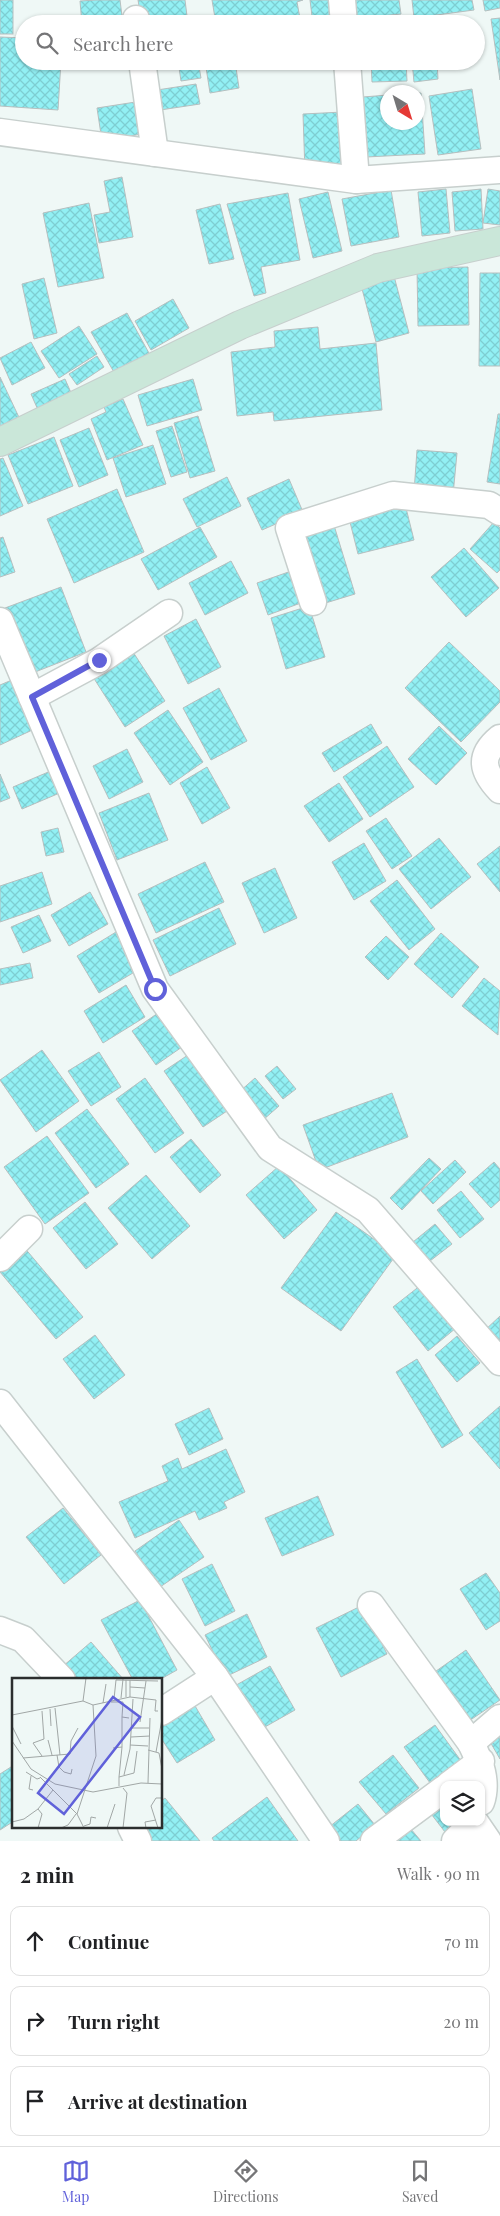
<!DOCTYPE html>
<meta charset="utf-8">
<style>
body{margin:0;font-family:"Playfair Display",serif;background:#f6f6f6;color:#202124}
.controls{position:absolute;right:15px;bottom:15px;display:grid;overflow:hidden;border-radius:10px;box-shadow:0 1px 4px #0004}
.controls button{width:45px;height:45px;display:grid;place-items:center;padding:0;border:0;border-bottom:1px solid #e0e0e0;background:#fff;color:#202124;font:25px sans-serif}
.compass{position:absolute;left:380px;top:85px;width:45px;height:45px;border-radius:50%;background:#fff;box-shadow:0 1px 4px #0004;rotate:142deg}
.stop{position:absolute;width:15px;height:15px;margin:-11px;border:4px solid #6061da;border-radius:50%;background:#fff}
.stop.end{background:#6061da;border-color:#fff;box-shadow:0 1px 5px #0008}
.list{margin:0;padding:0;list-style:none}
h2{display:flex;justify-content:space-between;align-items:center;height:65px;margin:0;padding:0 20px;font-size:21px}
h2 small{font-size:16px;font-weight:400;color:#757577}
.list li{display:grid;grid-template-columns:32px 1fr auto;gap:15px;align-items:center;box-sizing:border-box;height:70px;margin:0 10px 10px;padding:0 10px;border:1px solid #e0e0e0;border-radius:10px}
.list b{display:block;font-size:19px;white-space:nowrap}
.list em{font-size:16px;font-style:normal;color:#757577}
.icon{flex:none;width:28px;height:28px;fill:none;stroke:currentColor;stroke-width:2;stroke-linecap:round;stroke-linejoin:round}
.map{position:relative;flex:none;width:500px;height:1841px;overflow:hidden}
.search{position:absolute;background:#fff;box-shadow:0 1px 4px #0004;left:15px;right:15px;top:15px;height:55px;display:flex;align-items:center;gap:12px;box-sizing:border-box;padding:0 18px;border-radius:28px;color:#757577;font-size:19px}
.sheet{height:305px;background:#fff}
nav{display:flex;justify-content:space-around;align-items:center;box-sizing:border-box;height:70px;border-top:1px solid #e0e0e0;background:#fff;font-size:14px;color:#757577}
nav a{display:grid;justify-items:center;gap:2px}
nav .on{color:#6061da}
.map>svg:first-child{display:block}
.building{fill:url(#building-cross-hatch);stroke:#b6bfbf}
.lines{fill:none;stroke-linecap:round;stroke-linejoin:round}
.minor-casing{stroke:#c7cfcd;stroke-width:29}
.secondary-casing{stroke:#c7cfcd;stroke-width:30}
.minor{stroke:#fff;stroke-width:26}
.secondary{stroke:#cae7d9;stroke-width:28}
.route{stroke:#6061da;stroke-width:6}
.inset-road{fill:none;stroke:#a1a7a6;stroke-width:1}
.view{fill:#6061da;fill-opacity:0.15;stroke:#6061da;stroke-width:2.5}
.inset-edge{fill:none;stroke:#2b2e2e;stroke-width:2.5}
</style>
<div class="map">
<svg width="500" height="1841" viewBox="0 0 500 1841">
<defs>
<pattern id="building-cross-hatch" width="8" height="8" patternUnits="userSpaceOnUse" patternTransform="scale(1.25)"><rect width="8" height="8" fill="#92f0f4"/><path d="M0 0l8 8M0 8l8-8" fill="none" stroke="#7eced2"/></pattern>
</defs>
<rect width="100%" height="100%" fill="#eff8f6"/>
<g class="building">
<rect x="0" y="0" width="13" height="34"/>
<path d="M96 0H120L123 24H82L80 1Z"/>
<path d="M138 0H185L188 24H142Z"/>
<path d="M212 0H303L297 2 301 24H216Z"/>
<path d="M310 0H335L338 24H313Z"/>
<path d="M349 0H399L401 14 351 19Z"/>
<path d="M412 0H472L474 10 414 18Z"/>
<path d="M483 0H500V8L485 11Z"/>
<path d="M401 18V24H354V22Z"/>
<path d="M500 18V80L491 19Z"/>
<path d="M0 37 24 38V61H61L58 110 0 106Z"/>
<path d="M178 61H198L201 78 181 81Z"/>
<path d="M205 61H235L239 88 210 93Z"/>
<path d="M371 61H406L407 81 372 82Z"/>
<path d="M412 61H437L438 79 414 82Z"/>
<path d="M196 84 200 104 160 110 157 90Z"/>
<path d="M472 89 481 149 438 155 429 96Z"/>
<path d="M418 93H421L425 154 366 157 363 97 388 95V122H418Z"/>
<path d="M142 101 147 133 102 141 97 108Z"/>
<path d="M343 112 346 170 305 172 303 114Z"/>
<path d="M122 177 133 237 99 243 94 215 110 212 104 181Z"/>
<path d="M446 189 450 233 422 236 418 192Z"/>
<path d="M481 189 483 229 455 231 452 192Z"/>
<path d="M488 189 500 191V225L483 223Z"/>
<path d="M391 190 399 237 351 246 342 199Z"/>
<path d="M328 192 342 251 313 258 299 199Z"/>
<path d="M288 193 300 260 261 267 266 293 254 296 227 204Z"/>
<path d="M89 203 104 278 58 287 43 213Z"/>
<path d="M220 204 234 259 209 264 196 210Z"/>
<path d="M468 267 469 325 418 326 417 268Z"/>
<path d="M480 273H500V366H479Z"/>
<path d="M394 276 409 333 376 342 361 285Z"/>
<path d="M44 278 57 333 34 339 22 284Z"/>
<path d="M173 299 189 328 151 350 135 321Z"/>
<path d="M127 313 150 355 115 374 91 332Z"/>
<path d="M79 326 97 354 59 378 41 351Z"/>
<path d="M318 327 320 349 376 343 382 410 274 421 273 412 237 416 231 352 275 347 274 331Z"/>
<path d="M31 342 45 368 12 385 0 358Z"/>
<path d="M97 356 104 367 77 385 69 374Z"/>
<path d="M0 377 24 428 0 439Z"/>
<path d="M65 379 72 395 38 410 31 394Z"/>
<path d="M193 379 202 410 147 426 138 395Z"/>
<path d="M123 399 143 445 107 460 91 419 106 412 104 407Z"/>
<path d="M498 414H500V484L487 482Z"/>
<path d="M198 416 215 471 190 478 174 423Z"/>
<path d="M172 426 187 472 171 477 156 431Z"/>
<path d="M89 428 108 475 79 487 60 440Z"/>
<path d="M54 437 73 486 28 504 8 455Z"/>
<path d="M153 445 166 484 126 497 113 458Z"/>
<path d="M417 450 457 453 453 495 414 492Z"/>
<path d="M3 458 23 506 0 516V459Z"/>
<path d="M227 477 241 506 197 527 183 499Z"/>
<path d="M289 479 303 512 262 530 247 498Z"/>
<path d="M117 489 144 552 74 583 47 519Z"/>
<path d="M405 504 414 540 358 554 349 518Z"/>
<path d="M333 522 355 594 319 605 298 532Z"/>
<path d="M494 522 500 528V570L497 573 470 549Z"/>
<path d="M200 527 217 557 158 590 141 559Z"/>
<path d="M3 537 15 572 0 577V538Z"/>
<path d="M464 548 499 588 466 617 431 577Z"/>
<path d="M231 561 248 593 205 615 189 583Z"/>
<path d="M297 569 309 600 268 615 257 583Z"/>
<path d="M61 587 86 652 30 674 5 608Z"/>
<path d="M309 606 325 657 286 669 271 618Z"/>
<path d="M196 619 221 667 188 684 164 636Z"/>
<path d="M449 642 500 691V702L461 742 405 688Z"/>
<path d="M133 652 165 701 125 727 93 677Z"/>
<path d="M19 677 41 726 0 745V685Z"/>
<path d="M219 688 247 741 211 760 183 708Z"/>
<path d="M168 710 203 762 170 785 134 733Z"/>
<path d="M371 724 382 743 334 772 322 753Z"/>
<path d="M439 726 467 753 436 785 408 759Z"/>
<path d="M387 746 414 787 370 817 343 777Z"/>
<path d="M127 749 143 782 109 799 93 766Z"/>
<path d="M207 767 230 808 202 824 180 783Z"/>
<path d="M53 770 62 792 22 809 13 787Z"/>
<path d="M0 774 10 798 0 802Z"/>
<path d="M339 783 363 819 329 842 304 806Z"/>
<path d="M149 793 168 840 117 860 99 813Z"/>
<path d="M386 818 412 856 392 869 366 831Z"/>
<path d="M58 828 64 852 46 856 41 832Z"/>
<path d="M439 838 471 877 431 909 399 869Z"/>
<path d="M364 843 386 881 354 900 332 862Z"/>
<path d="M500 846V892L477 864Z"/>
<path d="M205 862 224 902 156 933 138 894Z"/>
<path d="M275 868 297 918 264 933 242 883Z"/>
<path d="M42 872 52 904 0 922V886Z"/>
<path d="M397 880 435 929 409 950 370 901Z"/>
<path d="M90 892 108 924 69 946 51 915Z"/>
<path d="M219 908 236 944 170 976 153 940Z"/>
<path d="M39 915 51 941 23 953 11 927Z"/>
<path d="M116 932 138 970 99 993 77 956Z"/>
<path d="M441 933 479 967 452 998 414 964Z"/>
<path d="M386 936 409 957 388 980 365 957Z"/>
<path d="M30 963 33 978 0 985V969Z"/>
<path d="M484 978 500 991 498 1035 462 1006Z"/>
<path d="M126 985 145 1017 103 1043 84 1011Z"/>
<path d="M158 1013 182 1047 156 1065 132 1031Z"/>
<path d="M42 1050 79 1101 36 1132 0 1080Z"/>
<path d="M99 1052 121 1087 91 1106 68 1071Z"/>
<path d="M188 1055 227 1111 203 1127 164 1071Z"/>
<path d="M277 1066 296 1089 283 1099 265 1076Z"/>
<path d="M145 1078 184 1133 155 1153 116 1099Z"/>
<path d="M255 1078 279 1106 263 1120 239 1092Z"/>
<path d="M392 1093 408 1137 319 1170 303 1125Z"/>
<path d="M87 1109 129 1164 96 1188 55 1133Z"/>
<path d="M47 1136 89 1193 45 1224 4 1167Z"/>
<path d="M191 1139 221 1175 200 1193 170 1157Z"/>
<path d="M429 1158 441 1169 402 1210 390 1198Z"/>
<path d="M455 1160 466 1172 433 1204 421 1191Z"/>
<path d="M494 1162 500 1169V1200L491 1208 469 1184Z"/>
<path d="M279 1166 317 1210 284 1239 246 1195Z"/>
<path d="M146 1175 190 1226 152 1259 108 1208Z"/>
<path d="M461 1191 484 1219 460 1238 437 1210Z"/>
<path d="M85 1202 118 1244 86 1269 53 1228Z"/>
<path d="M336 1212 396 1255 341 1331 281 1288Z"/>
<path d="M435 1224 452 1244 430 1261 413 1242Z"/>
<path d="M23 1246 83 1317 56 1339 0 1272V1265Z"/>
<path d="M421 1285 456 1328 428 1351 393 1307Z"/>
<path d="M500 1316V1350L483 1332Z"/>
<path d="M95 1335 125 1375 94 1399 63 1359Z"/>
<path d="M457 1336 480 1363 457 1382 435 1355Z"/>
<path d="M417 1359 463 1435 442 1448 396 1372Z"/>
<path d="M500 1406V1469L469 1433Z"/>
<path d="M209 1408 223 1439 189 1455 175 1424Z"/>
<path d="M226 1449 245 1492 224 1502 227 1508 199 1520 195 1511 135 1538 119 1502 168 1481 162 1466 178 1458 182 1469Z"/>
<path d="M318 1496 334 1535 282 1556 265 1518Z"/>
<path d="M63 1508 101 1555 64 1584 26 1537Z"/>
<path d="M179 1520 204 1557 160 1587 135 1551Z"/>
<path d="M212 1564 235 1611 205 1626 182 1579Z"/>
<path d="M486 1573 500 1593V1621L486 1630 460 1589Z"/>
<path d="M140 1600 177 1670 159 1680H133L101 1620Z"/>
<path d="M363 1605 387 1654 341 1677 316 1628Z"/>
<path d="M247 1614 267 1657 225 1677 205 1635Z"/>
<path d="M91 1642 124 1680H73L62 1667Z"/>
<path d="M466 1650 500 1700 463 1725 429 1676Z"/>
<path d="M270 1666 295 1710 256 1732 231 1688Z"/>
<path d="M191 1699 215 1740 177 1763 161 1738V1717Z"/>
<path d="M435 1725 464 1765 433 1787 404 1747Z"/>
<path d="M500 1733V1759L489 1740Z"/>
<path d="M393 1755 419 1788 386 1814 359 1782Z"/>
<path d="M14 1765V1821L0 1830V1774Z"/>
<path d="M444 1792V1822H458L445 1832 425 1806Z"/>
<path d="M267 1797 298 1841H214L212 1838Z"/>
<path d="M165 1798 200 1841H152L141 1827H161V1801Z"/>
<path d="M358 1804 375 1825 356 1841H332L324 1831Z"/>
<path d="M405 1822 421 1841H382Z"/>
</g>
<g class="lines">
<defs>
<g id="minor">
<path d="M342 0 344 24"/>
<path d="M136 19V24"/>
<path d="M142 61 155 153"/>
<path d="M347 61 356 180"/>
<path d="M0 132 356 180 500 170"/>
<path d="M313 602 289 528 393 495 489 505 500 512"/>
<path d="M0 621 155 989 270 1148 368 1210 500 1362"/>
<path d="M32 697 99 661 169 613"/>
<path d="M500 738C478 756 482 771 500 790"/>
<path d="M0 1258 29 1229"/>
<path d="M0 1403 215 1677"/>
<path d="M371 1605 471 1743"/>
<path d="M0 1630 23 1639 62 1680"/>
<path d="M161 1712 215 1677 326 1841"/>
<path d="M449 1785 481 1761"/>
<path d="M481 1802C488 1782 480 1761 471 1743L500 1718"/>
<path d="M475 1822 488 1841"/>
<path d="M131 1827 138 1841"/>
<path d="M374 1841 444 1789"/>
<path d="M455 1841 474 1822"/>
</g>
<path id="secondary" d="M0 442 240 325 378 268 500 241"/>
</defs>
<use href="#minor" class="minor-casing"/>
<use href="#secondary" class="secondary-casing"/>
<use href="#minor" class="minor"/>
<use href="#secondary" class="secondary"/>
</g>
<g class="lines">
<path class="route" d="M99 660 32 697 155 989"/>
</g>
<g transform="translate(12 1678)">
<rect width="150" height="150" fill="#eff8f6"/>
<path class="inset-road" d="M118 9 133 10 134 3M114 19V2M118 19V2M109 20 111 1M102 21 104 2 146 3M71 23 74 0M99 24H111L110 39 117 40M91 25 94 6M43 30 48 77M38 31 39 48M30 33 32 61 21 65 30 78M0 37 71 23 81 27 118 19 144 22 143 33H146M110 39V69M128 44 133 10M0 48 9 66M119 50H137M119 59 138 58M36 62 40 77M0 63 19 91 43 106 81 114 129 105 150 106M118 67 136 68M101 70 110 69 107 99M136 72 147 75 150 91M144 74 150 41M45 77 47 89 52 94 59 96 60 91M11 80 58 76 59 63 66 50M14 94 25 101 28 100M112 97 118 71 121 21M19 98 17 111 21 112M28 99 65 136 72 150M136 105 138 40M107 108V99L122 95 125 73M65 136 84 78 81 27M0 144 12 141 26 131 41 112M72 148 78 146 79 139 84 140M26 150 30 136 26 131M49 150 56 147 64 136M95 150 103 126M111 150 115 115 111 110M134 150 133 144 144 142M146 150 139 128 144 120H150"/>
<path class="view" d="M101 19 128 39 52 136 26 115Z"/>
<rect width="150" height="150" class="inset-edge"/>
</g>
</svg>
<div class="controls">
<button><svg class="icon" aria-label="layers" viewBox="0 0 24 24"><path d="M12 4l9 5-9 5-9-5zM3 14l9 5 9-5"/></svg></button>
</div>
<svg class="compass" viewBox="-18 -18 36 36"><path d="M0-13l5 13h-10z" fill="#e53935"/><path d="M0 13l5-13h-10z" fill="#757577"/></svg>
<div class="stop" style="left:155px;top:989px"></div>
<div class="stop end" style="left:99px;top:660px"></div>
<div class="search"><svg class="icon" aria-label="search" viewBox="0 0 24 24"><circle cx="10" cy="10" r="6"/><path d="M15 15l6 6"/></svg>Search here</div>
</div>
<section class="sheet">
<h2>2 min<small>Walk · 90 m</small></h2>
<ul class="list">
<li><svg class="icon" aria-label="ahead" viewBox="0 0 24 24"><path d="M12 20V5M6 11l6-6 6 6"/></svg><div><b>Continue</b></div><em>70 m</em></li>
<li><svg class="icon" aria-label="right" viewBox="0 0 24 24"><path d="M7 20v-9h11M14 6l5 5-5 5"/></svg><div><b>Turn right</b></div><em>20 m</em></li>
<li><svg class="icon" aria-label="arrive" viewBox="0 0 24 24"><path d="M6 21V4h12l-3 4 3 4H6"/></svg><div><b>Arrive at destination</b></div></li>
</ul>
</section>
<nav>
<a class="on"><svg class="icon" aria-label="map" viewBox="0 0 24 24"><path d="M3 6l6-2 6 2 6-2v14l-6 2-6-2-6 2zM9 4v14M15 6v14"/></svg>Map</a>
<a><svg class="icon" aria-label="directions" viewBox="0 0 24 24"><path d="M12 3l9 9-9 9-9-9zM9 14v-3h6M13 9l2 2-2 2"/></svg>Directions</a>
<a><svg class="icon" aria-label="saved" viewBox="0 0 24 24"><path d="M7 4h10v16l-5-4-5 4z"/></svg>Saved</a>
</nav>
